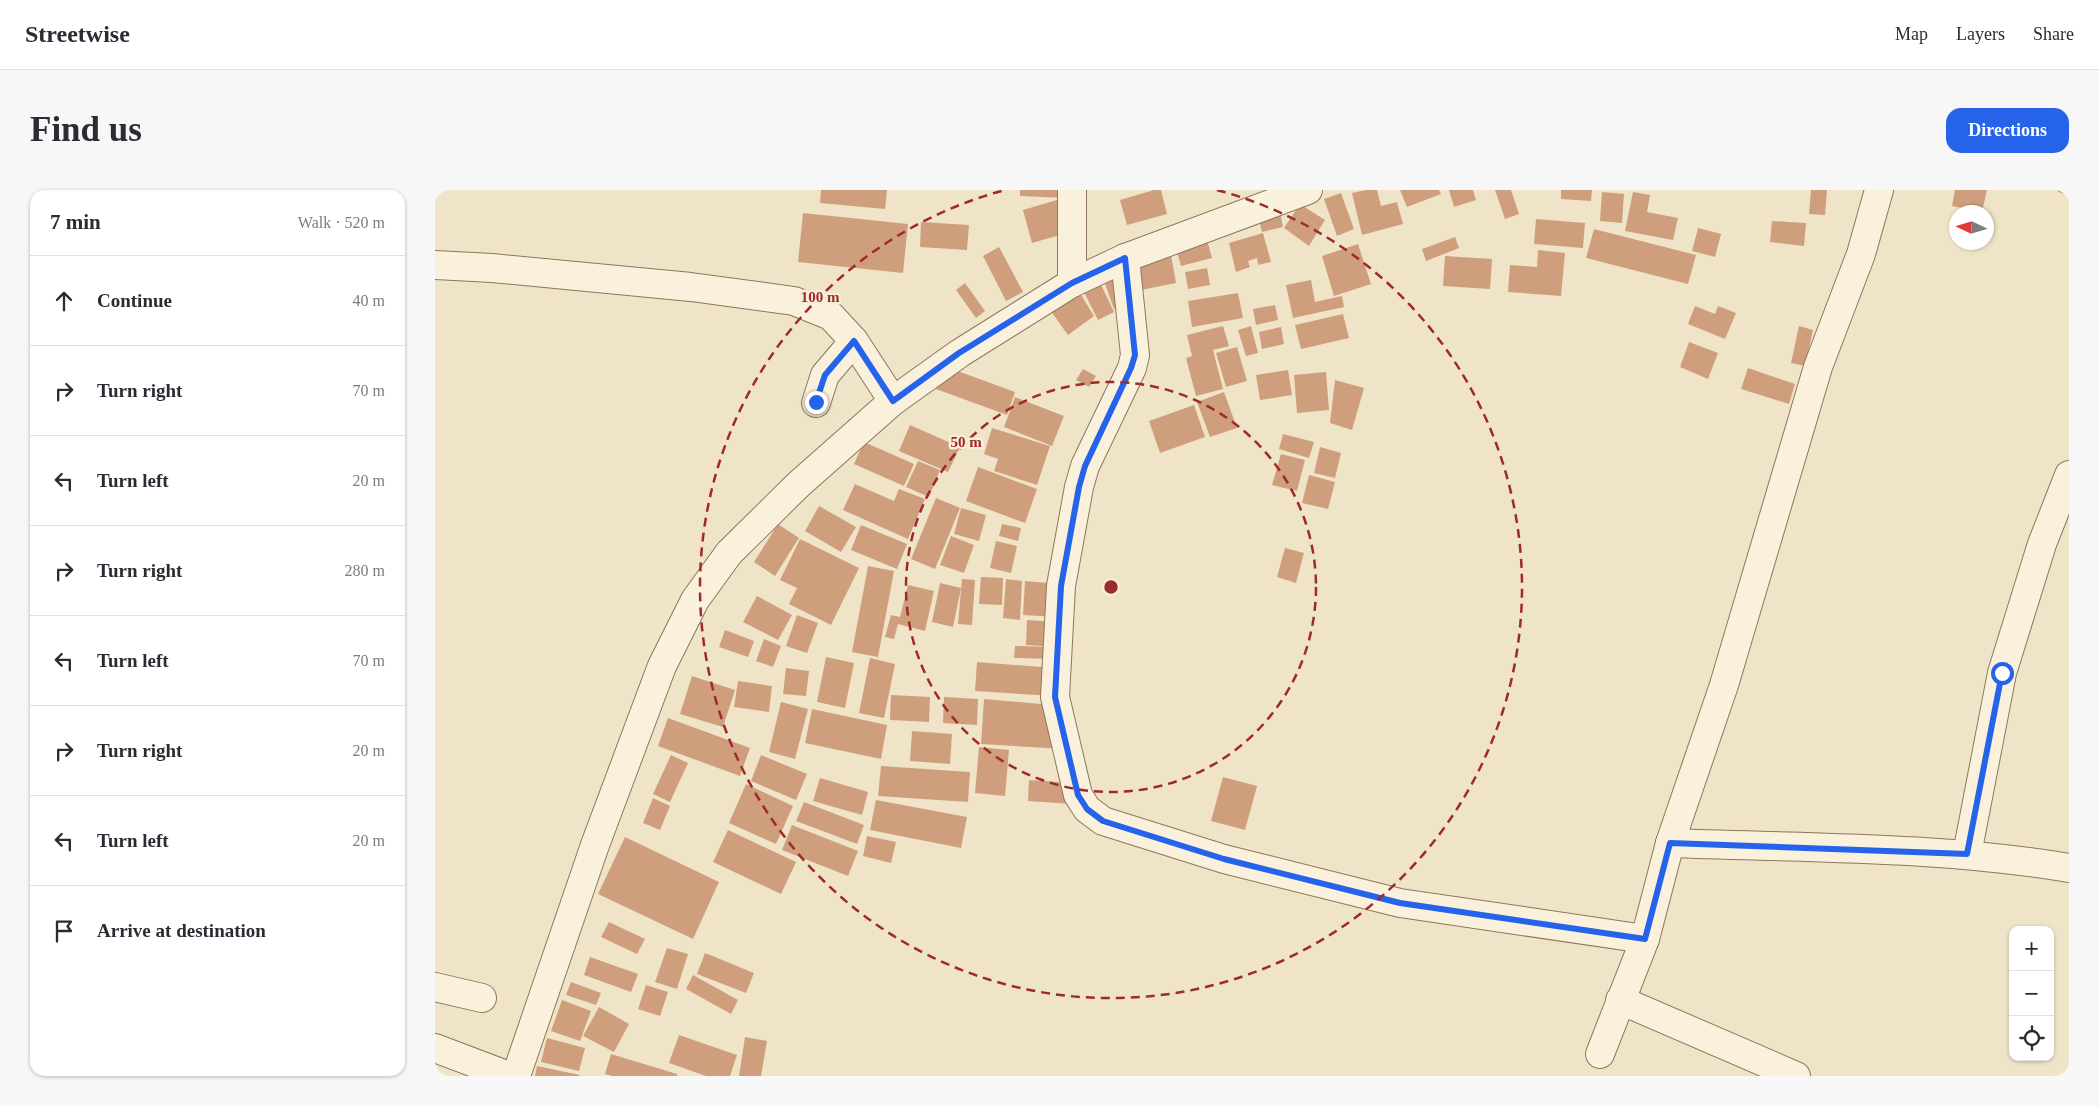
<!DOCTYPE html>
<meta charset="utf-8">
<style>
body{margin:0;font-family:"Times New Roman",serif;background:#f7f7f7;color:#2b2b33}
.controls{position:absolute;right:15px;bottom:15px;display:grid;overflow:hidden;border-radius:10px;box-shadow:0 1px 4px #0004}
.controls button{width:45px;height:45px;display:grid;place-items:center;padding:0;border:0;border-bottom:1px solid #e1e1e2;background:#fff;color:#2b2b33;font:25px sans-serif}
.compass{position:absolute;left:1514px;top:15px;width:45px;height:45px;border-radius:50%;background:#fff;box-shadow:0 1px 4px #0004;rotate:274deg}
.stop{position:absolute;width:15px;height:15px;margin:-11px;border:4px solid #2563eb;border-radius:50%;background:#fff}
.stop.end{background:#2563eb;border-color:#fff;box-shadow:0 1px 5px #0008}
.list{margin:0;padding:0;list-style:none}
h2{display:flex;justify-content:space-between;align-items:center;height:65px;margin:0;padding:0 20px;font-size:21px}
h2 small{font-size:16px;font-weight:400;color:#7c7c81}
.list li{display:grid;grid-template-columns:32px 1fr auto;gap:15px;align-items:center;box-sizing:border-box;height:90px;padding:0 20px;border-top:1px solid #e1e1e2}
.list b{display:block;font-size:19px;white-space:nowrap}
.list em{font-size:16px;font-style:normal;color:#7c7c81}
.icon{flex:none;width:28px;height:28px;fill:none;stroke:currentColor;stroke-width:2;stroke-linecap:round;stroke-linejoin:round}
.map{position:relative;flex:none;width:1634px;height:886px;overflow:hidden;border-radius:15px}
header{display:flex;align-items:center;gap:30px;box-sizing:border-box;height:70px;padding:0 25px;background:#fff;border-bottom:1px solid #e1e1e2}
header strong{font-size:24px}
nav{display:flex;gap:28px;margin-inline-start:auto;font-size:18px}
.intro{display:flex;align-items:center;justify-content:space-between;box-sizing:border-box;height:120px;padding:0 30px}
h1{margin:0;font-size:35px}
.button{padding:12px 22px;border-radius:15px;background:#2563eb;color:#fff;font-size:18px;font-weight:700}
main{display:flex;gap:30px;padding:0 30px}
aside{flex:1;background:#fff;border-radius:15px;box-shadow:0 1px 4px #0004}
.map>svg:first-child{display:block}
.building{fill:#cf9f7d}
.lines{fill:none;stroke-linecap:round;stroke-linejoin:round}
.minor-casing{stroke:#8d765c;stroke-width:30}
.minor{stroke:#faf1dc;stroke-width:28}
.route{stroke:#2563eb;stroke-width:6}
.ring{fill:none;stroke:#9e2a2b;stroke-width:2.5;stroke-dasharray:9 6}
.centre{fill:#9e2a2b;stroke:#f7eed8;stroke-width:2.5}
.ring-label{font-size:15px;text-anchor:middle;font-weight:bold;fill:#9e2a2b;stroke:#f7eed8;stroke-width:5;stroke-linejoin:round;paint-order:stroke}
</style>
<header>
<strong>Streetwise</strong>
<nav><a>Map</a><a>Layers</a><a>Share</a></nav>
</header>
<div class="intro"><h1>Find us</h1><a class="button">Directions</a></div>
<main>
<aside>
<h2>7 min<small>Walk · 520 m</small></h2>
<ul class="list">
<li><svg class="icon" aria-label="ahead" viewBox="0 0 24 24"><path d="M12 20V5M6 11l6-6 6 6"/></svg><div><b>Continue</b></div><em>40 m</em></li>
<li><svg class="icon" aria-label="right" viewBox="0 0 24 24"><path d="M7 20v-9h11M14 6l5 5-5 5"/></svg><div><b>Turn right</b></div><em>70 m</em></li>
<li><svg class="icon" aria-label="left" viewBox="0 0 24 24"><path d="M17 20v-9H6M10 6l-5 5 5 5"/></svg><div><b>Turn left</b></div><em>20 m</em></li>
<li><svg class="icon" aria-label="right" viewBox="0 0 24 24"><path d="M7 20v-9h11M14 6l5 5-5 5"/></svg><div><b>Turn right</b></div><em>280 m</em></li>
<li><svg class="icon" aria-label="left" viewBox="0 0 24 24"><path d="M17 20v-9H6M10 6l-5 5 5 5"/></svg><div><b>Turn left</b></div><em>70 m</em></li>
<li><svg class="icon" aria-label="right" viewBox="0 0 24 24"><path d="M7 20v-9h11M14 6l5 5-5 5"/></svg><div><b>Turn right</b></div><em>20 m</em></li>
<li><svg class="icon" aria-label="left" viewBox="0 0 24 24"><path d="M17 20v-9H6M10 6l-5 5 5 5"/></svg><div><b>Turn left</b></div><em>20 m</em></li>
<li><svg class="icon" aria-label="arrive" viewBox="0 0 24 24"><path d="M6 21V4h12l-3 4 3 4H6"/></svg><div><b>Arrive at destination</b></div></li>
</ul>
</aside>
<div class="map">
<svg width="1634" height="886" viewBox="0 0 1634 886">
<rect width="100%" height="100%" fill="#f0e4c8"/>
<g class="building">
<path d="M386 0H452L450 19 385 13Z"/>
<path d="M585 0H630V8L585 6Z"/>
<path d="M719 0H726L732 24 692 35 685 10Z"/>
<path d="M931 0H942L946 16 962 12 968 34 927 45 917 3Z"/>
<path d="M965 0H1004L1006 4 972 17Z"/>
<path d="M1014 0H1038L1041 10 1019 17Z"/>
<path d="M1060 0H1076L1084 24 1070 29Z"/>
<path d="M1126 0H1157L1156 11 1126 9Z"/>
<path d="M1376 0H1392L1390 25 1374 24Z"/>
<path d="M1520 0H1552L1547 22 1517 16Z"/>
<path d="M1623 0H1634V5L1623 2Z"/>
<path d="M1167 2 1189 4 1187 33 1165 31Z"/>
<path d="M1198 2 1215 5 1212 22 1243 28 1238 50 1190 41Z"/>
<path d="M906 3 919 39 902 46 889 9Z"/>
<path d="M625 9 635 42 597 53 588 20Z"/>
<path d="M865 14 890 30 874 56 849 38Z"/>
<path d="M844 17 848 37 827 42 822 22Z"/>
<path d="M368 23 473 34 468 83 363 72Z"/>
<path d="M1101 29 1150 33 1148 58 1099 54Z"/>
<path d="M1337 31 1371 33 1369 56 1335 52Z"/>
<path d="M486 32 534 35 532 60 485 57Z"/>
<path d="M1263 38 1286 44 1280 67 1257 61Z"/>
<path d="M1159 39 1261 65 1253 94 1151 68Z"/>
<path d="M828 43 836 72 823 75 822 68 813 71 815 77 801 82 794 53Z"/>
<path d="M1020 47 1024 58 991 71 987 59Z"/>
<path d="M772 50 777 68 746 76 741 58Z"/>
<path d="M923 54 936 94 899 106 887 66Z"/>
<path d="M564 57 588 102 571 111 548 66Z"/>
<path d="M1103 60 1130 63 1126 106 1073 102 1075 75 1102 77Z"/>
<path d="M736 65 741 93 701 101 696 72Z"/>
<path d="M1010 66 1057 69 1055 99 1008 96Z"/>
<path d="M772 78 775 95 753 99 750 82Z"/>
<path d="M662 86 679 122 663 130 645 94Z"/>
<path d="M682 87 692 115 679 119 669 91Z"/>
<path d="M876 90 880 112 907 106 909 117 858 128 851 95Z"/>
<path d="M530 93 550 121 541 128 521 100Z"/>
<path d="M643 100 659 126 633 145 615 120Z"/>
<path d="M803 103 808 128 757 137 753 111Z"/>
<path d="M840 115 843 130 821 135 818 119Z"/>
<path d="M1260 116 1280 124 1283 116 1301 123 1290 149 1253 134Z"/>
<path d="M908 124 914 148 866 159 860 135Z"/>
<path d="M788 136 794 156 778 160 788 199 761 206 751 168 757 166 752 145Z"/>
<path d="M816 136 823 163 811 166 803 140Z"/>
<path d="M1364 136 1378 140 1370 176 1356 173Z"/>
<path d="M846 137 849 154 827 159 824 142Z"/>
<path d="M1254 152 1283 163 1273 189 1245 177Z"/>
<path d="M802 157 812 191 791 197 781 163Z"/>
<path d="M509 176 580 202 572 225 501 199Z"/>
<path d="M1313 178 1360 194 1354 214 1306 199Z"/>
<path d="M648 179 661 186 654 197 641 190Z"/>
<path d="M853 180 857 205 825 210 821 185Z"/>
<path d="M891 182 894 220 862 223 859 185Z"/>
<path d="M900 190 929 198 917 240 895 233Z"/>
<path d="M789 202 802 238 775 247 762 212Z"/>
<path d="M580 207 629 226 617 256 569 237Z"/>
<path d="M759 215 770 247 725 263 714 231Z"/>
<path d="M475 235 525 257 513 282 464 261Z"/>
<path d="M557 238 615 256 602 295 559 281 563 269 549 264Z"/>
<path d="M848 244 879 252 874 268 844 259Z"/>
<path d="M429 252 479 274 469 296 419 274Z"/>
<path d="M885 257 906 263 900 288 879 283Z"/>
<path d="M846 264 870 270 862 301 837 295Z"/>
<path d="M483 271 505 280 494 307 471 297Z"/>
<path d="M543 277 602 299 590 333 531 311Z"/>
<path d="M874 285 900 292 893 319 867 313Z"/>
<path d="M420 294 459 311 464 299 490 309 473 349 408 320Z"/>
<path d="M501 308 525 318 500 379 476 369Z"/>
<path d="M384 316 421 337 406 362 370 341Z"/>
<path d="M526 318 551 325 544 351 519 344Z"/>
<path d="M343 334 364 348 340 386 319 372Z"/>
<path d="M567 334 586 338 583 351 564 346Z"/>
<path d="M426 335 472 354 462 379 416 360Z"/>
<path d="M516 346 539 355 529 383 505 375Z"/>
<path d="M365 349 424 378 396 435 354 414 362 398 345 390Z"/>
<path d="M561 351 582 356 576 383 555 378Z"/>
<path d="M850 358 869 363 861 393 842 387Z"/>
<path d="M433 376 459 381 443 467 417 462Z"/>
<path d="M546 387 568 388 567 415 544 414Z"/>
<path d="M527 389 540 390 537 435 523 434Z"/>
<path d="M571 389 587 391 585 430 568 428Z"/>
<path d="M590 391 625 394 623 427 588 425Z"/>
<path d="M505 393 526 398 518 437 497 432Z"/>
<path d="M473 395 499 401 490 441 463 434 459 449 450 447 456 425 465 427Z"/>
<path d="M322 406 357 425 343 450 308 432Z"/>
<path d="M362 425 383 433 372 463 351 456Z"/>
<path d="M592 430 622 432 621 457 591 455Z"/>
<path d="M290 440 319 451 313 467 284 457Z"/>
<path d="M329 449 346 456 338 477 321 471Z"/>
<path d="M580 456 619 457V469L579 468Z"/>
<path d="M391 467 419 473 410 518 382 512Z"/>
<path d="M435 468 460 474 449 528 424 523Z"/>
<path d="M542 472 620 478 618 506 540 501Z"/>
<path d="M351 478 374 481 371 506 348 504Z"/>
<path d="M257 486 300 500 288 537 245 524Z"/>
<path d="M303 491 337 496 334 522 299 517Z"/>
<path d="M456 505 495 507 494 532 455 530Z"/>
<path d="M509 507 543 509 542 535 508 533Z"/>
<path d="M549 509 617 515 628 559 546 554Z"/>
<path d="M346 512 373 519 360 569 334 562Z"/>
<path d="M377 519 452 535 446 569 370 553Z"/>
<path d="M233 528 315 558 305 586 223 556Z"/>
<path d="M477 541 517 544 515 574 475 571Z"/>
<path d="M544 557 574 560 570 606 540 603Z"/>
<path d="M236 565 253 573 235 612 218 604Z"/>
<path d="M326 565 372 584 361 610 316 591Z"/>
<path d="M446 576 535 582 533 612 443 606Z"/>
<path d="M788 587 822 596 810 640 776 631Z"/>
<path d="M385 588 433 602 427 625 378 611Z"/>
<path d="M594 590 639 593 637 614 593 611Z"/>
<path d="M311 594 358 616 341 654 294 633Z"/>
<path d="M218 608 235 616 225 640 208 633Z"/>
<path d="M441 610 532 627 526 658 435 640Z"/>
<path d="M369 612 429 635 422 654 361 631Z"/>
<path d="M357 635 423 661 413 686 347 660Z"/>
<path d="M293 640 361 672 346 704 278 672Z"/>
<path d="M432 646 461 652 456 673 428 666Z"/>
<path d="M190 647 284 692 258 749 163 704Z"/>
<path d="M174 732 210 749 202 764 166 747Z"/>
<path d="M232 758 253 764 242 799 220 792Z"/>
<path d="M270 763 319 783 311 803 262 784Z"/>
<path d="M155 767 203 784 196 802 149 785Z"/>
<path d="M258 785 303 810 296 824 251 799Z"/>
<path d="M136 792 166 803 161 815 131 805Z"/>
<path d="M211 795 233 802 225 826 203 819Z"/>
<path d="M127 810 156 821 145 851 116 841Z"/>
<path d="M164 817 194 834 179 862 148 846Z"/>
<path d="M244 845 302 865 295 886H271L234 873Z"/>
<path d="M310 847 332 851 326 886H304Z"/>
<path d="M112 848 150 858 144 881 106 872Z"/>
<path d="M176 864 242 884V886H177L170 884Z"/>
<path d="M102 876 145 885 144 886H100Z"/>
</g>
<g class="lines">
<defs>
<g id="minor">
<path d="M637 0V93"/>
<path d="M690 68 700 165 697 178 650 276 644 297 626 396 620 507 643 605 652 619 668 631 789 669 965 713 1210 749"/>
<path d="M0 75 57 78 256 97 359 111 396 126 419 151 458 211"/>
<path d="M381 213 390 185 419 151"/>
<path d="M1235 653C1368 658 1504 656 1634 678"/>
<path d="M1532 664 1567 483 1607 354 1634 285"/>
<path d="M0 797 47 808"/>
<path d="M1185 810 1361 886"/>
<path d="M0 858 74 886"/>
<path d="M1165 864 1210 749 1235 653 1289 495 1383 177 1426 64 1444 0"/>
<path d="M81 886 160 655 227 476 260 410 294 363 364 294 458 211 525 163 637 93 690 68 873 0"/>
</g>
</defs>
<use href="#minor" class="minor-casing"/>
<use href="#minor" class="minor"/>
</g>
<g class="lines">
<path class="route" d="M381 212 390 185 419 151 458 211 524 163 637 93 690 68 700 165 696 178 650 276 644 297 626 396 620 507 643 605 652 619 668 631 789 669 965 713 1210 749 1235 653 1532 664 1567 483"/>
</g>
<g class="ring">
<circle cx="676" cy="397" r="205"/>
<path d="M782 0A411 411 0 1 1 570 0"/>
</g>
<circle cx="676" cy="397" r="8" class="centre"/>
<g class="ring-label">
<text x="385" y="112">100 m</text>
<text x="531" y="257">50 m</text>
</g>
</svg>
<div class="controls">
<button>+</button>
<button>−</button>
<button><svg class="icon" aria-label="locate" viewBox="0 0 24 24"><circle cx="12" cy="12" r="6"/><path d="M12 2v4M12 18v4M2 12h4M18 12h4"/></svg></button>
</div>
<svg class="compass" viewBox="-18 -18 36 36"><path d="M0-13l5 13h-10z" fill="#e53935"/><path d="M0 13l5-13h-10z" fill="#7c7c81"/></svg>
<div class="stop" style="left:1567px;top:483px"></div>
<div class="stop end" style="left:381px;top:212px"></div>
</div>
</main>
